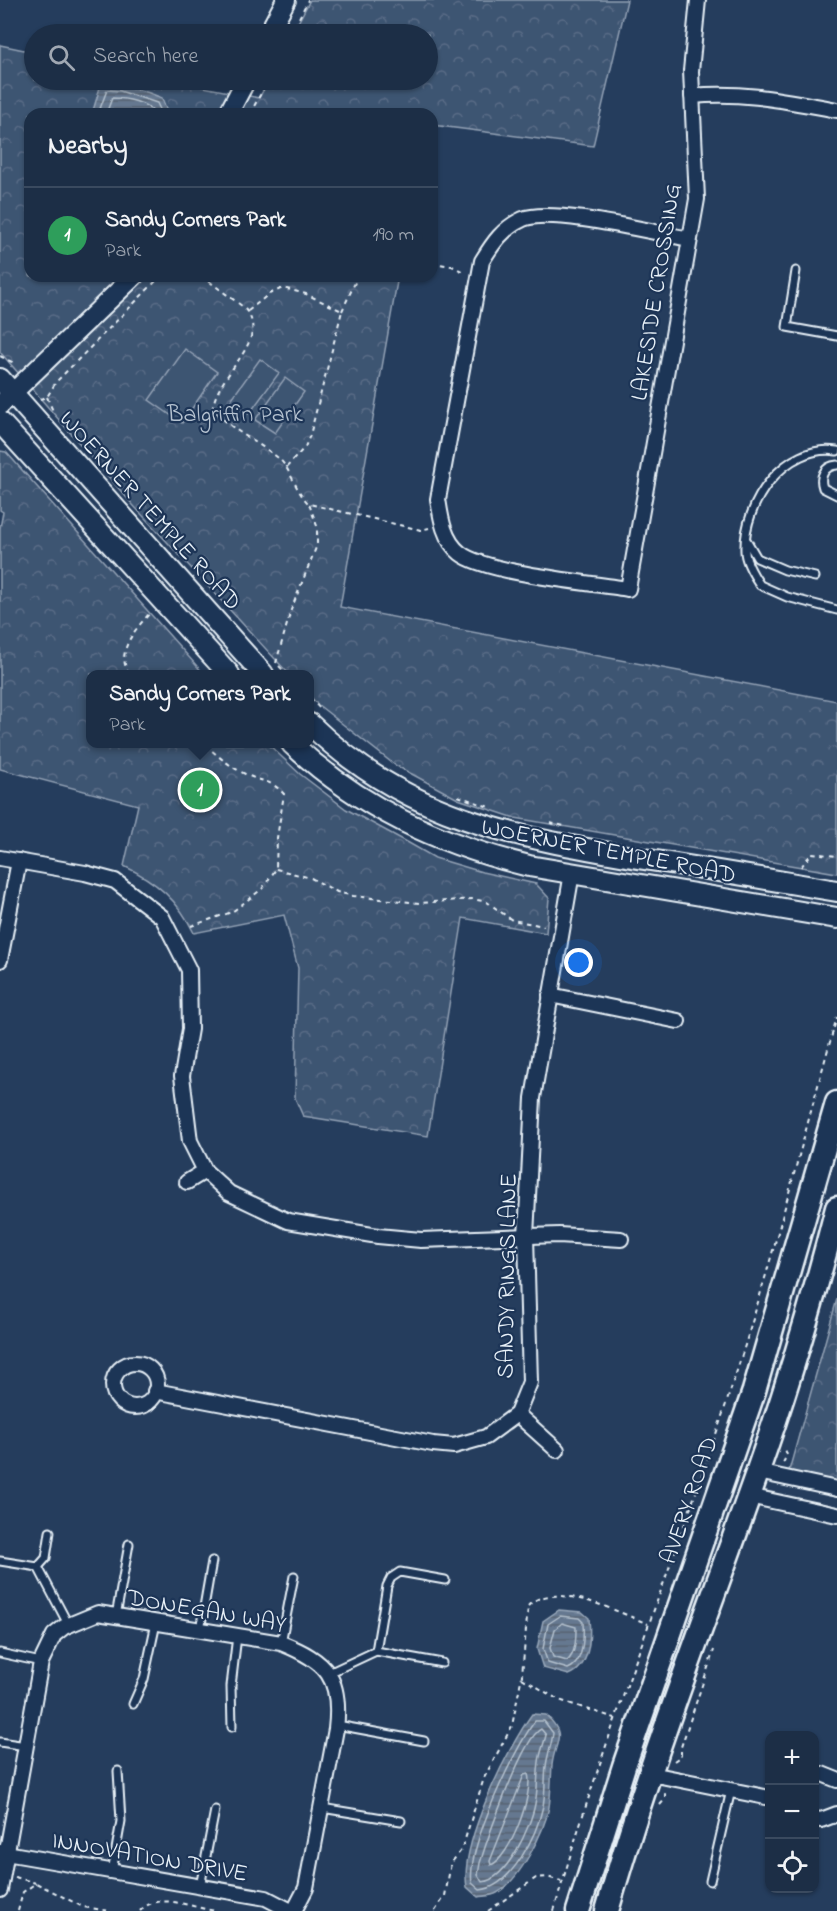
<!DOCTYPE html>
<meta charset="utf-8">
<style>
body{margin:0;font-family:"Indie Flower",sans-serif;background:#293a51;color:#f1f3f6}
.controls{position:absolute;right:18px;bottom:18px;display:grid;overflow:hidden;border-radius:12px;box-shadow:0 2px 4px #0004}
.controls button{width:54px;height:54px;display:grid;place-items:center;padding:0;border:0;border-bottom:2px solid #3a4a5f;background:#1c2e46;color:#f1f3f6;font:30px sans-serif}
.you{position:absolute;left:579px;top:963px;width:21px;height:21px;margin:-15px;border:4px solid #fff;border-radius:50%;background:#1a73e8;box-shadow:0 0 0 9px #1a73e833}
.badge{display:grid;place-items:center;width:39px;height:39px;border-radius:50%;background:#8bbbb9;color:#fff;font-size:20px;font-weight:700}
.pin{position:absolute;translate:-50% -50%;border:3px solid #fff;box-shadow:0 2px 6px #0006}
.popup{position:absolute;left:86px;top:670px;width:228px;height:78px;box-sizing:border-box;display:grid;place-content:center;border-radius:12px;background:#1c2e46;filter:drop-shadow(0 2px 4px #0005);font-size:20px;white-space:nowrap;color:#a0a8b3}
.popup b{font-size:22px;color:#f1f3f6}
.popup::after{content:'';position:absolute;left:50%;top:100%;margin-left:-12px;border:12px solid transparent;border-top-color:#1c2e46}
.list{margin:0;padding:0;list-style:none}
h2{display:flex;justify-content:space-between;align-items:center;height:78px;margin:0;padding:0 24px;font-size:26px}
h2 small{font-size:20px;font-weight:400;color:#a0a8b3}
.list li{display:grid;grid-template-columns:39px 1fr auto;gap:18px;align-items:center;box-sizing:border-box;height:96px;padding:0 24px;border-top:2px solid #3a4a5f}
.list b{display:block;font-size:22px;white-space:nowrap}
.list p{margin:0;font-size:20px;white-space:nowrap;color:#a0a8b3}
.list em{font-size:20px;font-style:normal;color:#a0a8b3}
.icon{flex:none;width:33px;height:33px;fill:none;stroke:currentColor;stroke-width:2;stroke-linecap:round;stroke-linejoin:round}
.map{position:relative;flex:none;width:837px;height:1911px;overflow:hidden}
.search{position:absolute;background:#1c2e46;box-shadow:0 2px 4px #0004;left:24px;top:24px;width:414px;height:66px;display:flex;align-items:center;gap:15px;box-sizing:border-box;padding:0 21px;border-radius:33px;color:#a0a8b3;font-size:22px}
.panel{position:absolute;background:#1c2e46;box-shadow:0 2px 4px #0004;left:24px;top:108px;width:414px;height:174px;border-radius:18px}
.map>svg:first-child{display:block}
.park{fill:url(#park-crowns);stroke:#93a2b5;stroke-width:1.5}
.garden{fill:#3e5472;stroke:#93a2b5;stroke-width:1.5}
.water{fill:url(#water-rules);stroke:#99a8ba;stroke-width:1.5}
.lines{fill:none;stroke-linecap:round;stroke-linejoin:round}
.shore{stroke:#b4c1ce;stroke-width:1.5}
.service-casing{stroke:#e8f1f8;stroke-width:11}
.minor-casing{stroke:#e8f1f8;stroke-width:18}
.tertiary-casing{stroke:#e8f1f8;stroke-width:22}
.secondary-casing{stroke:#e8f1f8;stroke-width:24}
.primary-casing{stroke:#e8f1f8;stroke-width:27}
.path{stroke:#e8f1f8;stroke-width:2;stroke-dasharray:4.5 4.5;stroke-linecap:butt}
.service{stroke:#1d3557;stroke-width:7}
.minor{stroke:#1d3557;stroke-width:14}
.tertiary{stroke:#1d3557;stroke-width:18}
.secondary{stroke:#1d3557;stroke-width:20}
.primary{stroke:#1d3557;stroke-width:22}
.labels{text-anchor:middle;stroke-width:4.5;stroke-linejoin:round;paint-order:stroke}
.street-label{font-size:24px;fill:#e8f1f8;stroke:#1d3557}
.park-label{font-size:24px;fill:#b5c2d0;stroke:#1d3557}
</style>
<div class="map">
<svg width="837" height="1911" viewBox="0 0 837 1911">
<defs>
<pattern id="park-crowns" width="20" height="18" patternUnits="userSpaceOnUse" patternTransform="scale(1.5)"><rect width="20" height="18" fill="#3e5472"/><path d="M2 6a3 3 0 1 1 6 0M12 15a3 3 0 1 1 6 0" fill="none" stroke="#5a6d87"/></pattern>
<pattern id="water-rules" width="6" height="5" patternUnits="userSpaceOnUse" patternTransform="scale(1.5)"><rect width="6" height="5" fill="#657890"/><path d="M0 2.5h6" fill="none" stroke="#576270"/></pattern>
</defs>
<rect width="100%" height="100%" fill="#253d5d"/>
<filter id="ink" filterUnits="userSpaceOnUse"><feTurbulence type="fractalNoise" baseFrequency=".0167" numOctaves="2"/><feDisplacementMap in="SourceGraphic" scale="12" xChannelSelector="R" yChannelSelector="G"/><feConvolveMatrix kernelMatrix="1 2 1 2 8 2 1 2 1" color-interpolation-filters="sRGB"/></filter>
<g filter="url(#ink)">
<g class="park">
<path d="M310 0H627L593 146 432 125V114H30V276H398L340 607 837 701V873L515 818 458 799 395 765 317 704 310 696V674H289L133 505 0 352V45L34 52V80H168L259 98 269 80H428V34H292Z"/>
<path d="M0 451 6 452 204 674H91V744H268L300 774 346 809 407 842 435 858 482 872 536 884 549 898 546 933 463 918 428 1136 303 1116 295 1098 298 968 284 915 194 933C179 901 156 881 124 866L138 805 0 769V528L3 512 0 510Z"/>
<path d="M837 1299V1489L787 1478Z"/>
</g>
<g class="garden">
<path d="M185 349 217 372 182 423 149 400Z"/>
<path d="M260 359 279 373 249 414 230 401Z"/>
<path d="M285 378 304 392 275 433 255 420Z"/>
</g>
<g class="water">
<path d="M101 84C123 85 142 89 162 98L168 114H92Z"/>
<path d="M559 1610 582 1612 589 1618C591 1638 590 1667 569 1675L543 1668 537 1649 543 1621Z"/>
<path d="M532 1714 546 1715C568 1736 555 1740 552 1765 551 1779 551 1793 549 1807 544 1832 520 1880 497 1893 492 1896 484 1896 478 1897L467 1887C459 1845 507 1749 532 1714Z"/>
</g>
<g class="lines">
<g class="shore">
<path d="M98 114 107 90 120 91 157 103 162 114"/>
<path d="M106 114 112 98C125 98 149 102 154 114"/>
<path d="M560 1616 579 1618 583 1622C584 1637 584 1663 568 1669L548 1663 543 1649 548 1624Z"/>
<path d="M562 1623 576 1627C576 1638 576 1654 567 1661L553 1657 550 1648 555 1629Z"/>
<path d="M535 1721H544L553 1733C552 1742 549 1751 547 1760 544 1775 546 1791 543 1806 537 1834 512 1887 480 1890L472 1883C466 1849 514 1749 535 1721Z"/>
<path d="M541 1729 546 1735C544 1744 540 1753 539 1762 537 1776 538 1790 535 1804 531 1826 507 1880 482 1882L478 1875 480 1863C487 1840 523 1737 541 1729Z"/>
<path d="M528 1774C534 1793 510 1858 491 1865L490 1861 524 1775Z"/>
</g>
<defs>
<g id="service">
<path d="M796 271 787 327 837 336"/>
<path d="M837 451C785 443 743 503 745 551 745 561 754 576 760 585L787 597 837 610"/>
<path d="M837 465C824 466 819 477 823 488L837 495"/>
<path d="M747 541 757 558 785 570 815 577"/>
<path d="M0 1561 38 1567 68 1624"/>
<path d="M38 1567 46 1558 50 1532"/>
<path d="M116 1616 129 1544"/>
<path d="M200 1630 212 1561"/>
<path d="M281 1643 294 1576"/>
<path d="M376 1651 442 1663"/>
<path d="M0 1653 41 1662"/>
<path d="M329 1673 376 1651 387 1586 391 1578 400 1572 445 1580"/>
<path d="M133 1704 144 1679 156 1623"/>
<path d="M337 1725 424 1741"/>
<path d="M232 1727 231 1686 237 1636"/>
<path d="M0 1742 26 1746"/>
<path d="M322 1808 401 1821"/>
<path d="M112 1872 121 1821 118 1771"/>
<path d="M710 1881 731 1790"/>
<path d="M200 1887 215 1810"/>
</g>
<g id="minor">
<path d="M692 96C744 91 787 101 837 110"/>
<path d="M690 239C655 233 552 207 523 219 503 228 493 243 482 261L438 499C441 519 444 540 460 553 484 573 592 583 628 589L690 239 697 199 691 71 698 0"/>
<path d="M0 858 85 873 115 881 162 917 189 970 190 1029 182 1076 190 1141 205 1171 229 1193 288 1221 378 1236 421 1240 559 1235 621 1239"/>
<path d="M0 960 19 861"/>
<path d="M550 995 678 1021"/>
<path d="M187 1182 205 1171"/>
<circle cx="135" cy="1385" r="22"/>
<path d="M155 1391 433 1444 454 1446 486 1437 517 1414 530 1382 526 1236 533 1098 572 873"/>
<path d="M517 1414 557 1450"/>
<path d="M758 1472 837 1489"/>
<path d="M749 1496 837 1515"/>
<path d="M651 1774 765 1797"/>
<path d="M814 1775 822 1774 837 1780"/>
<path d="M814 1819 821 1820 837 1814"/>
<path d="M0 1852 266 1898 291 1911"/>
<path d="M0 1890 41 1662 54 1635 64 1627 98 1613 281 1643C327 1661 342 1678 336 1729L306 1888 294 1911"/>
</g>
<g id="tertiary">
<path d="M268 34 286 0"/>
<path d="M228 114 246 80"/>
<path d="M0 405 134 276"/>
</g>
<g id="secondary">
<path d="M0 379 263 674"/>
<path d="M0 422 229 674"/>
<path d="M310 724C407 819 516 837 644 859 709 869 773 880 837 891"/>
<path d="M292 744C360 808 439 844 529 866L837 918"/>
</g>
<g id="primary">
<path d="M578 1911 624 1766 754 1391 837 1103"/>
<path d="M607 1911C649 1763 706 1618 757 1473 788 1386 814 1297 837 1208"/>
</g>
</defs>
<use href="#service" class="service-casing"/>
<use href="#minor" class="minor-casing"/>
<use href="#tertiary" class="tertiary-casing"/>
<use href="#secondary" class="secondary-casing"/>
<use href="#primary" class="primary-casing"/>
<g class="path">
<path d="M291 34 308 0"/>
<path d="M250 114 268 80"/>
<path d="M432 263 452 266 466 273"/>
<path d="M202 276 242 306C276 338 216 373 213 408 231 431 255 440 277 457 291 468 295 491 309 504L421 530 429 528"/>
<path d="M248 311 269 294 283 288 306 294 342 311 310 435 305 447 285 469"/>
<path d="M342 311 358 276"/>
<path d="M0 356 12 362 11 367"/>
<path d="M47 397 53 411"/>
<path d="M40 399 47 397 56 382 161 276"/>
<path d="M276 663 291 610 317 545V526L309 504"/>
<path d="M279 666 287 674"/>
<path d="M129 674C115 651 135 630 150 613"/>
<path d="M310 698 322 711"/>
<path d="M458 796 492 808"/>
<path d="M550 823 565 826"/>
<path d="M801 867 812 853 837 856"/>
<path d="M276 869 311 878 337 892 353 896 420 903 473 899 487 902 512 920 544 926"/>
<path d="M191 926 232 912 262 889 276 869 277 838 284 794C270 779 264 783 247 775 230 767 217 755 204 744"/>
<path d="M783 1463 787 1455 785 1449"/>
<path d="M522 1678 559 1700 615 1718"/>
<path d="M674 1761 681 1756V1747L714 1650"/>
<path d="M660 1805 665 1799V1791"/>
<path d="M15 1877 36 1883"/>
<path d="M18 1911 23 1892 36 1883 83 1907 110 1911"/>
<path d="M140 1911C158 1891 192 1908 216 1911"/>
<path d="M435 1911 445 1896 451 1863 462 1849 484 1778 512 1726 522 1675 528 1606C552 1579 621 1613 648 1624"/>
<path d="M488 1911 536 1878 547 1877 561 1881"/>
<path d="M554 1911C603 1737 672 1569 728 1398 770 1272 801 1144 837 1017"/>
</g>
<use href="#service" class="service"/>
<use href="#minor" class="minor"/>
<use href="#tertiary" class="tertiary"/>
<use href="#secondary" class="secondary"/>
<use href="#primary" class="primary"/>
</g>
</g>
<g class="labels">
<g class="street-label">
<text transform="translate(655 292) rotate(-81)" y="8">LAKESIDE CROSSING</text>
<text transform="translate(151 510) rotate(48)" y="8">WOERNER TEMPLE ROAD</text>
<text transform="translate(609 850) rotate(11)" y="8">WOERNER TEMPLE ROAD</text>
<text transform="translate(506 1276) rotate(-89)" y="8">SANDY RINGS LANE</text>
<text transform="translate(688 1500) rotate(-71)" y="8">AVERY ROAD</text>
<text transform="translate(207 1610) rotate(10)" y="8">DONEGAN WAY</text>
<text transform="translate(150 1856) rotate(10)" y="8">INNOVATION DRIVE</text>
</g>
<g class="park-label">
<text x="235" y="421">Balgriffin Park</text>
</g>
</g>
</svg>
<div class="controls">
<button>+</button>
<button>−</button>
<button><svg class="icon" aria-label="locate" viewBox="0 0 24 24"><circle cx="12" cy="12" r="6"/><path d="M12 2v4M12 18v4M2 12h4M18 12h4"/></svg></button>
</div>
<div class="you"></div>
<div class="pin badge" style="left:200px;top:790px;background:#2e9e5b">1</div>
<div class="popup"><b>Sandy Corners Park</b>Park</div>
<div class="search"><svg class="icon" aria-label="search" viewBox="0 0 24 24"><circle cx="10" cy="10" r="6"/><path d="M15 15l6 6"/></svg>Search here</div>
<section class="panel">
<h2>Nearby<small></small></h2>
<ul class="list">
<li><span class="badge" style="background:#2e9e5b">1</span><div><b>Sandy Corners Park</b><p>Park</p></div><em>190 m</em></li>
</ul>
</section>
</div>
